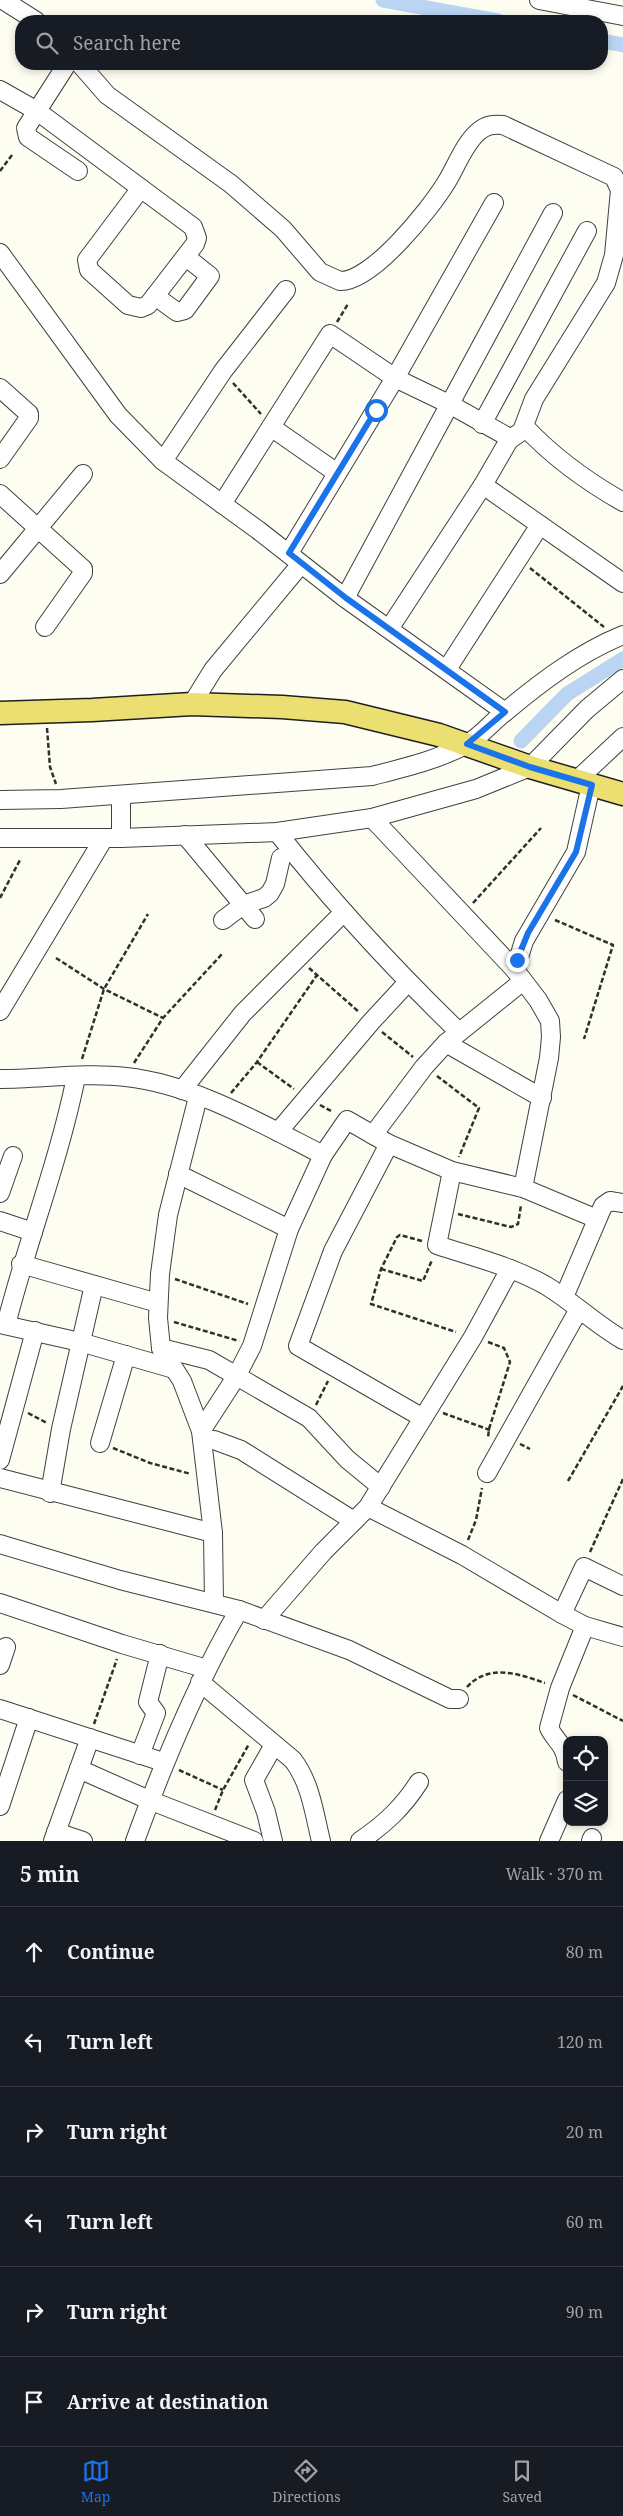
<!DOCTYPE html>
<meta charset="utf-8">
<style>
body{margin:0;font-family:"Noto Serif",serif;background:#242831;color:#f1f3f6}
.controls{position:absolute;right:15px;bottom:15px;display:grid;overflow:hidden;border-radius:10px;box-shadow:0 2px 8px #0003}
.controls button{width:45px;height:45px;display:grid;place-items:center;padding:0;border:0;border-bottom:1px solid #363941;background:#171b24;color:#f1f3f6;font:25px sans-serif}
.stop{position:absolute;width:15px;height:15px;margin:-11px;border:4px solid #1a73e8;border-radius:50%;background:#fff}
.stop.end{background:#1a73e8;border-color:#fff;box-shadow:0 1px 5px #0008}
.list{margin:0;padding:0;list-style:none}
h2{display:flex;justify-content:space-between;align-items:center;height:65px;margin:0;padding:0 20px;font-size:21px}
h2 small{font-size:16px;font-weight:400;color:#9ea1a6}
.list li{display:grid;grid-template-columns:32px 1fr auto;gap:15px;align-items:center;box-sizing:border-box;height:90px;padding:0 20px;border-top:1px solid #363941}
.list b{display:block;font-size:19px;white-space:nowrap}
.list em{font-size:16px;font-style:normal;color:#9ea1a6}
.icon{flex:none;width:28px;height:28px;fill:none;stroke:currentColor;stroke-width:2;stroke-linecap:round;stroke-linejoin:round}
.map{position:relative;flex:none;width:623px;height:1841px;overflow:hidden}
.search{position:absolute;background:#171b24;box-shadow:0 2px 8px #0003;left:15px;right:15px;top:15px;height:55px;display:flex;align-items:center;gap:12px;box-sizing:border-box;padding:0 18px;border-radius:20px;color:#9ea1a6;font-size:19px}
.sheet{height:605px;background:#171b24}
nav{display:flex;justify-content:space-around;align-items:center;box-sizing:border-box;height:70px;border-top:1px solid #363941;background:#171b24;font-size:14px;color:#9ea1a6}
nav a{display:grid;justify-items:center;gap:2px}
nav .on{color:#1a73e8}
.map>svg:first-child{display:block}
.lines{fill:none;stroke-linecap:round;stroke-linejoin:round}
.canal{stroke:#bad5f1;stroke-width:15}
.minor-casing{stroke:#414141;stroke-width:20}
.major-casing{stroke:#1f1f1f;stroke-width:25}
.path{stroke:#303030;stroke-width:2.5;stroke-dasharray:5 2.5;stroke-linecap:butt}
.minor{stroke:#fff;stroke-width:18}
.major{stroke:#ecdf72;stroke-width:22}
.route{stroke:#1a73e8;stroke-width:6}
</style>
<div class="map">
<svg width="623" height="1841" viewBox="0 0 623 1841">
<rect width="100%" height="100%" fill="#fefdf1"/>
<g class="lines">
<g class="canal">
<path d="M383 0 498 21"/>
<path d="M602 41 623 45"/>
<path d="M521 741 567 694 623 659"/>
</g>
<defs>
<g id="minor">
<path d="M3 0 36 21"/>
<path d="M539 0 623 16"/>
<path d="M67 64 26 128 28 137 78 171"/>
<path d="M80 64 107 95 231 184 283 229 320 272 340 281C372 282 430 209 446 183 456 167 464 144 478 132 486 125 493 124 503 125L614 177 620 190 614 255 606 283 534 399 522 431 509 440"/>
<path d="M0 90 37 111 193 227 197 238 195 244 148 305 141 308 128 305 89 270 87 260 141 188"/>
<path d="M0 253 118 415 163 461"/>
<path d="M286 290 223 371 163 461 258 530 345 598 505 712"/>
<path d="M155 296 177 312 185 310 210 276 186 257"/>
<path d="M0 388 29 414V418L0 459"/>
<path d="M482 424 587 231"/>
<path d="M524 426C554 458 586 481 623 502"/>
<path d="M271 427 337 473"/>
<path d="M483 485 623 583"/>
<path d="M0 494 83 569V573L45 627"/>
<path d="M222 504 330 334 395 378 451 405 508 437 509 440 483 485 389 629"/>
<path d="M289 553 395 378 494 203"/>
<path d="M0 574 83 474"/>
<path d="M345 598 553 213"/>
<path d="M447 669 540 525"/>
<path d="M192 704 213 670 301 564"/>
<path d="M576 781 623 737"/>
<path d="M0 800 61 799 372 776C403 768 438 760 467 744 480 737 492 722 505 712 541 682 579 653 623 635"/>
<path d="M372 818 515 970 538 1000 550 1021 551 1037 549 1058 523 1188"/>
<path d="M277 832C333 903 394 969 459 1032"/>
<path d="M185 835 255 919"/>
<path d="M0 838H121L277 832 372 818 476 789 530 767 587 709 623 679"/>
<path d="M121 838V795"/>
<path d="M223 920 243 905 264 898 270 893 275 884 281 858"/>
<path d="M515 970 524 941 576 852 591 785"/>
<path d="M0 1011 104 838"/>
<path d="M446 1043 542 1098"/>
<path d="M0 1079C41 1079 85 1072 126 1077 193 1084 264 1125 323 1155L289 1229 252 1346 236 1377 201 1431"/>
<path d="M182 1090 243 1013 344 912"/>
<path d="M198 1097 168 1215 160 1274 158 1318 161 1348 182 1381 201 1431 213 1533 214 1603"/>
<path d="M278 1132 371 1022 408 982"/>
<path d="M373 1135 424 1067 446 1043 523 981"/>
<path d="M389 1144 333 1251 298 1346 423 1418"/>
<path d="M323 1155 347 1120 389 1144 452 1171 523 1188 597 1219"/>
<path d="M452 1171 437 1245C473 1257 511 1266 545 1285 572 1301 595 1324 623 1340"/>
<path d="M178 1174 289 1229"/>
<path d="M0 1193 13 1156"/>
<path d="M0 1221 33 1232"/>
<path d="M21 1264 158 1303"/>
<path d="M564 1297 603 1206 610 1201 623 1203"/>
<path d="M0 1324 80 1342 174 1369"/>
<path d="M6 1325C27 1242 59 1161 76 1077"/>
<path d="M161 1348 209 1360 309 1418 347 1459 381 1487"/>
<path d="M202 1439 214 1440 241 1450 354 1521"/>
<path d="M100 1443 126 1355"/>
<path d="M0 1460 35 1331"/>
<path d="M487 1473 578 1311"/>
<path d="M0 1478 213 1533"/>
<path d="M50 1493 61 1429 94 1285"/>
<path d="M368 1507 462 1555 562 1614 584 1567 623 1586"/>
<path d="M0 1544 120 1580 239 1610 349 1650 450 1699H459"/>
<path d="M0 1603 122 1644 207 1669"/>
<path d="M562 1614 585 1626 623 1637"/>
<path d="M264 1620 323 1552 368 1507 473 1337 510 1269"/>
<path d="M0 1665 6 1647"/>
<path d="M200 1682 293 1760C311 1784 314 1813 321 1841"/>
<path d="M0 1709 163 1762"/>
<path d="M140 1755 156 1713 148 1702 160 1654"/>
<path d="M567 1762C564 1743 556 1742 549 1728L560 1688 585 1626"/>
<path d="M79 1769 149 1800 254 1841"/>
<path d="M0 1806 29 1718"/>
<path d="M56 1832 83 1841"/>
<path d="M53 1841 90 1738"/>
<path d="M135 1841C164 1761 196 1684 239 1610"/>
<path d="M273 1841 266 1812 254 1780 274 1745"/>
<path d="M360 1841C385 1824 403 1807 419 1782"/>
<path d="M549 1841 567 1800"/>
<path d="M591 1841 592 1838"/>
</g>
<path id="major" d="M0 713 92 710 192 704 282 707 345 712 439 735 530 767 623 794"/>
</defs>
<use href="#minor" class="minor-casing"/>
<use href="#major" class="major-casing"/>
<g class="path">
<path d="M0 171 12 155"/>
<path d="M337 322 348 304"/>
<path d="M233 383 261 414"/>
<path d="M530 568 604 627"/>
<path d="M47 728 50 767 56 784"/>
<path d="M0 898 21 858"/>
<path d="M473 903 541 828"/>
<path d="M555 920 613 945 584 1039"/>
<path d="M56 958 104 989 163 1018"/>
<path d="M309 968 359 1012"/>
<path d="M382 1032 413 1057"/>
<path d="M82 1059 104 989 148 914"/>
<path d="M257 1062 294 1089"/>
<path d="M134 1063 163 1018 223 953"/>
<path d="M437 1076 479 1108 459 1157"/>
<path d="M231 1093 257 1062 317 975"/>
<path d="M320 1105 333 1112"/>
<path d="M458 1214 511 1227 518 1224 521 1205"/>
<path d="M422 1241 400 1235 397 1237 381 1269 371 1304 456 1332"/>
<path d="M381 1269 423 1281 432 1260"/>
<path d="M175 1279 248 1304"/>
<path d="M174 1322 239 1341"/>
<path d="M488 1342 504 1348 510 1362 489 1429 488 1438"/>
<path d="M316 1405 328 1381"/>
<path d="M28 1413 47 1423"/>
<path d="M443 1413 490 1430"/>
<path d="M520 1444 530 1449"/>
<path d="M113 1448 150 1463 191 1474"/>
<path d="M568 1481 623 1386"/>
<path d="M468 1540 476 1520 482 1488"/>
<path d="M590 1552 623 1479"/>
<path d="M467 1687C489 1663 519 1674 545 1683"/>
<path d="M573 1695 623 1721"/>
<path d="M94 1724 117 1659"/>
<path d="M179 1770 223 1790"/>
<path d="M215 1810 223 1790 249 1744"/>
</g>
<use href="#minor" class="minor"/>
<use href="#major" class="major"/>
</g>
<g class="lines">
<path class="route" d="M376 410 289 553 346 598 505 712 467 744 530 767 592 785 576 852 528 933 517 960"/>
</g>
</svg>
<div class="controls">
<button><svg class="icon" aria-label="locate" viewBox="0 0 24 24"><circle cx="12" cy="12" r="6"/><path d="M12 2v4M12 18v4M2 12h4M18 12h4"/></svg></button>
<button><svg class="icon" aria-label="layers" viewBox="0 0 24 24"><path d="M12 4l9 5-9 5-9-5zM3 14l9 5 9-5"/></svg></button>
</div>
<div class="stop" style="left:376px;top:410px"></div>
<div class="stop end" style="left:517px;top:960px"></div>
<div class="search"><svg class="icon" aria-label="search" viewBox="0 0 24 24"><circle cx="10" cy="10" r="6"/><path d="M15 15l6 6"/></svg>Search here</div>
</div>
<section class="sheet">
<h2>5 min<small>Walk · 370 m</small></h2>
<ul class="list">
<li><svg class="icon" aria-label="ahead" viewBox="0 0 24 24"><path d="M12 20V5M6 11l6-6 6 6"/></svg><div><b>Continue</b></div><em>80 m</em></li>
<li><svg class="icon" aria-label="left" viewBox="0 0 24 24"><path d="M17 20v-9H6M10 6l-5 5 5 5"/></svg><div><b>Turn left</b></div><em>120 m</em></li>
<li><svg class="icon" aria-label="right" viewBox="0 0 24 24"><path d="M7 20v-9h11M14 6l5 5-5 5"/></svg><div><b>Turn right</b></div><em>20 m</em></li>
<li><svg class="icon" aria-label="left" viewBox="0 0 24 24"><path d="M17 20v-9H6M10 6l-5 5 5 5"/></svg><div><b>Turn left</b></div><em>60 m</em></li>
<li><svg class="icon" aria-label="right" viewBox="0 0 24 24"><path d="M7 20v-9h11M14 6l5 5-5 5"/></svg><div><b>Turn right</b></div><em>90 m</em></li>
<li><svg class="icon" aria-label="arrive" viewBox="0 0 24 24"><path d="M6 21V4h12l-3 4 3 4H6"/></svg><div><b>Arrive at destination</b></div></li>
</ul>
</section>
<nav>
<a class="on"><svg class="icon" aria-label="map" viewBox="0 0 24 24"><path d="M3 6l6-2 6 2 6-2v14l-6 2-6-2-6 2zM9 4v14M15 6v14"/></svg>Map</a>
<a><svg class="icon" aria-label="directions" viewBox="0 0 24 24"><path d="M12 3l9 9-9 9-9-9zM9 14v-3h6M13 9l2 2-2 2"/></svg>Directions</a>
<a><svg class="icon" aria-label="saved" viewBox="0 0 24 24"><path d="M7 4h10v16l-5-4-5 4z"/></svg>Saved</a>
</nav>
